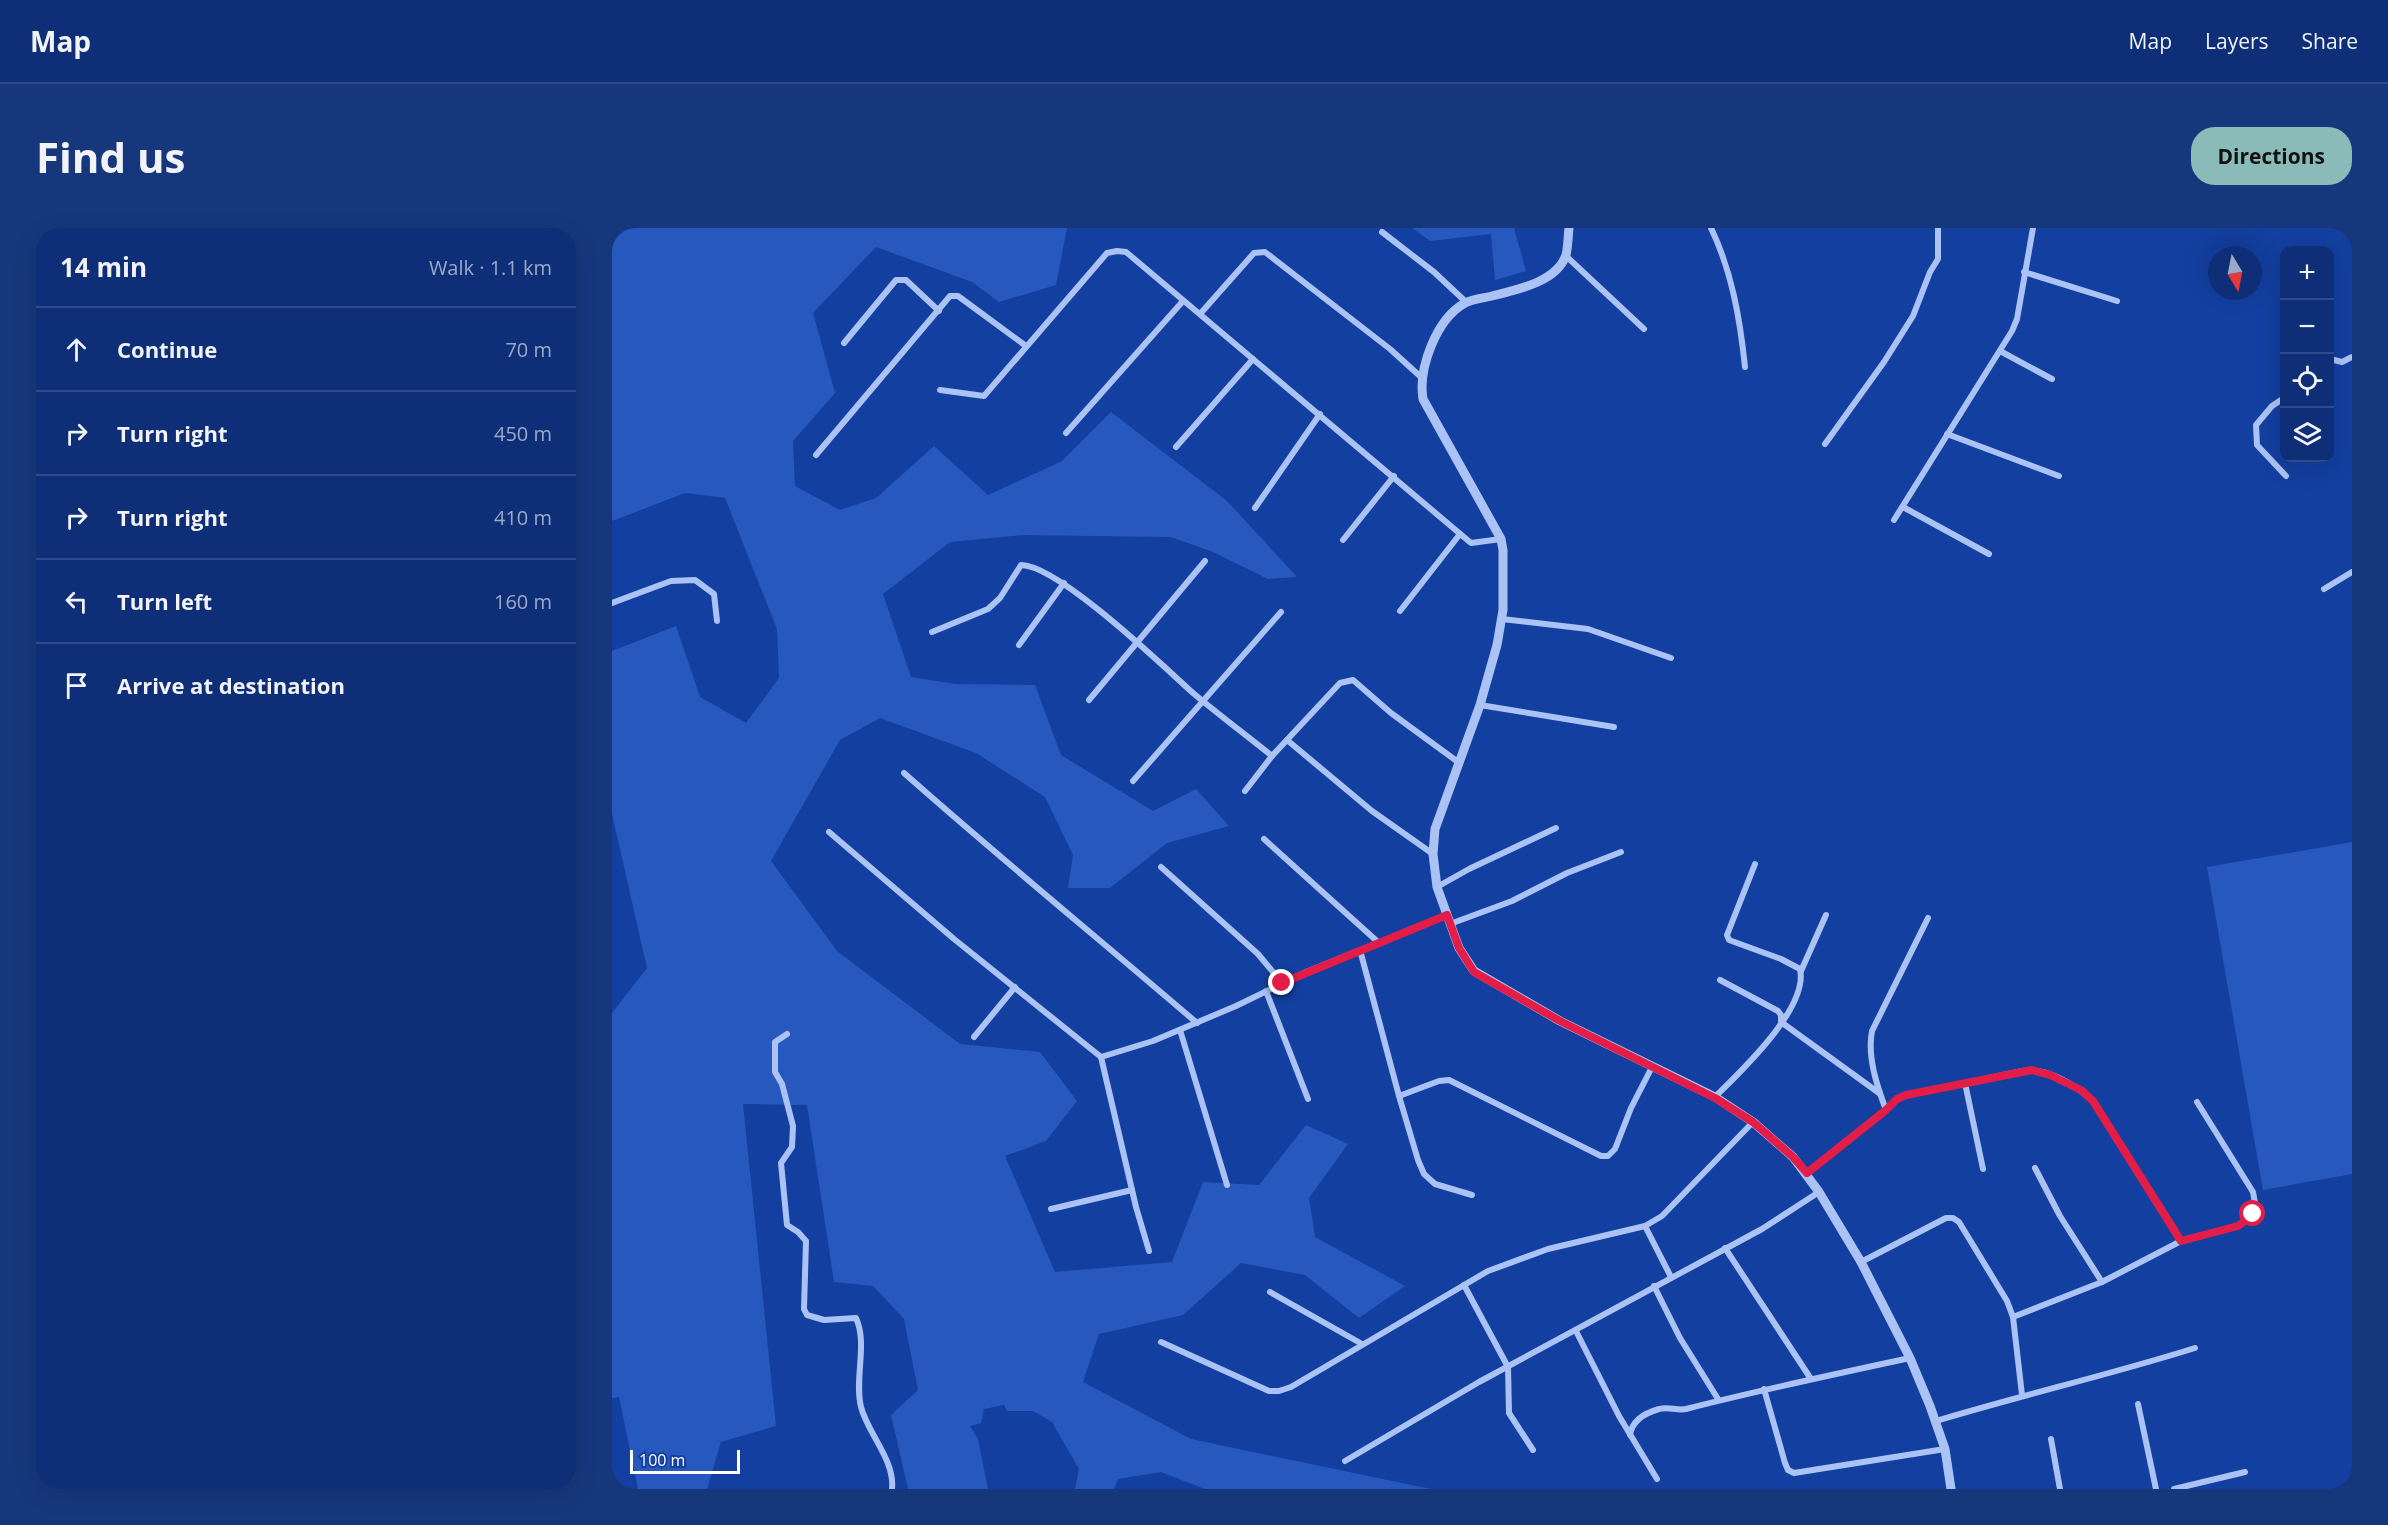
<!DOCTYPE html>
<meta charset="utf-8">
<style>
body{margin:0;font-family:"Open Sans",sans-serif;background:#17377d;color:#f1f3f6}
.controls{position:absolute;right:18px;top:18px;display:grid;overflow:hidden;border-radius:12px;box-shadow:0 6px 24px #0002}
.controls button{width:54px;height:54px;display:grid;place-items:center;padding:0;border:0;border-bottom:2px solid #2e4a8a;background:#0e2f78;color:#f1f3f6;font:30px sans-serif}
.compass{position:absolute;left:1596px;top:18px;width:54px;height:54px;border-radius:50%;background:#0e2f78;box-shadow:0 6px 24px #0002;rotate:170deg}
.scale{position:absolute;left:18px;bottom:15px;width:110px;box-sizing:border-box;padding-left:6px;border:3px solid #fff;border-top:0;font-size:16px;line-height:21px;white-space:nowrap;color:#fff;-webkit-text-stroke:4px #133fa0;paint-order:stroke}
.stop{position:absolute;width:18px;height:18px;margin:-14px;border:4px solid #e11d48;border-radius:50%;background:#fff}
.stop.end{background:#e11d48;border-color:#fff;box-shadow:0 2px 6px #0008}
.list{margin:0;padding:0;list-style:none}
h2{display:flex;justify-content:space-between;align-items:center;height:78px;margin:0;padding:0 24px;font-size:26px}
h2 small{font-size:20px;font-weight:400;color:#9ba9c6}
.list li{display:grid;grid-template-columns:39px 1fr auto;gap:18px;align-items:center;box-sizing:border-box;height:84px;padding:0 24px;border-top:2px solid #2e4a8a}
.list b{display:block;font-size:22px;white-space:nowrap}
.list em{font-size:20px;font-style:normal;color:#9ba9c6}
.icon{flex:none;width:33px;height:33px;fill:none;stroke:currentColor;stroke-width:2;stroke-linecap:round;stroke-linejoin:round}
.map{position:relative;flex:none;width:1740px;height:1261px;overflow:hidden;border-radius:24px}
header{display:flex;align-items:center;gap:36px;box-sizing:border-box;height:84px;padding:0 30px;background:#0e2f78;border-bottom:2px solid #2e4a8a}
header strong{font-size:28px}
nav{display:flex;gap:33px;margin-inline-start:auto;font-size:21px}
.intro{display:flex;align-items:center;justify-content:space-between;box-sizing:border-box;height:144px;padding:0 36px}
h1{margin:0;font-size:42px}
.button{padding:15px 27px;border-radius:24px;background:#8bbbb9;color:#111;font-size:21px;font-weight:700}
main{display:flex;gap:36px;padding:0 36px}
aside{flex:1;background:#0e2f78;border-radius:24px;box-shadow:0 6px 24px #0002}
.map>svg:first-child{display:block}
.green{fill:#2658be}
.lines{fill:none;stroke-linecap:round;stroke-linejoin:round}
.minor{stroke:#abc3f4;stroke-width:6}
.tertiary{stroke:#abc3f4;stroke-width:9}
.route{stroke:#e11d48;stroke-width:8}
</style>
<header>
<strong>Map</strong>
<nav><a>Map</a><a>Layers</a><a>Share</a></nav>
</header>
<div class="intro"><h1>Find us</h1><a class="button">Directions</a></div>
<main>
<aside>
<h2>14 min<small>Walk · 1.1 km</small></h2>
<ul class="list">
<li><svg class="icon" aria-label="ahead" viewBox="0 0 24 24"><path d="M12 20V5M6 11l6-6 6 6"/></svg><div><b>Continue</b></div><em>70 m</em></li>
<li><svg class="icon" aria-label="right" viewBox="0 0 24 24"><path d="M7 20v-9h11M14 6l5 5-5 5"/></svg><div><b>Turn right</b></div><em>450 m</em></li>
<li><svg class="icon" aria-label="right" viewBox="0 0 24 24"><path d="M7 20v-9h11M14 6l5 5-5 5"/></svg><div><b>Turn right</b></div><em>410 m</em></li>
<li><svg class="icon" aria-label="left" viewBox="0 0 24 24"><path d="M17 20v-9H6M10 6l-5 5 5 5"/></svg><div><b>Turn left</b></div><em>160 m</em></li>
<li><svg class="icon" aria-label="arrive" viewBox="0 0 24 24"><path d="M6 21V4h12l-3 4 3 4H6"/></svg><div><b>Arrive at destination</b></div></li>
</ul>
</aside>
<div class="map">
<svg width="1740" height="1261" viewBox="0 0 1740 1261">
<rect width="100%" height="100%" fill="#133fa0"/>
<g class="green">
<path d="M0 0H455L444 57 387 74 360 54 264 19 201 85 223 165 181 213 183 258 228 282 264 270 322 218 376 267 450 233 499 184 615 273 685 349 656 351 601 324 559 309 410 307 338 314 271 366 299 449 343 456 423 457 449 527 541 583 584 561 617 598 555 615 498 660H456L461 627 433 569 364 525 268 490 228 512 159 633 225 723 348 816 428 824 465 873 434 913 393 928 443 1044 560 1034 591 954 647 957 694 897 736 916 697 970 703 1009 793 1058 747 1090 693 1047 629 1035 571 1087 487 1106 471 1154 579 1211 819 1261H593L549 1244 506 1251 502 1261H463L467 1241 440 1194 421 1183H395L392 1177 372 1181 369 1195 358 1198 366 1211 376 1261H296L279 1187 306 1162 292 1091 261 1058 222 1054 195 877 131 876 164 1198 109 1214 95 1261H26L7 1169 0 1170V785L35 740 0 586V423L64 398 88 469 134 495 167 450 165 401 113 270 73 265 0 293Z"/>
<path d="M800 0H902L914 43 883 52 879 6 818 13Z"/>
<path d="M1740 614V946L1651 962 1595 639Z"/>
</g>
<g class="lines">
<g class="minor">
<path d="M1099 0C1120 44 1128 91 1133 139"/>
<path d="M770 4 822 44 854 74"/>
<path d="M954 28 1032 101"/>
<path d="M1412 44 1505 73"/>
<path d="M588 86 642 25 653 24 778 121 810 150"/>
<path d="M232 115 284 52H294L327 83"/>
<path d="M1388 123 1440 151"/>
<path d="M1718 131 1730 134 1740 129"/>
<path d="M328 162 372 168 495 25 505 23 514 24 859 315 889 311"/>
<path d="M1672 170 1660 178 1644 197 1645 217 1674 248"/>
<path d="M454 205 571 73"/>
<path d="M1335 206 1447 248"/>
<path d="M1213 216 1272 134 1301 88 1318 44 1326 31V0"/>
<path d="M564 219 641 131"/>
<path d="M204 227 338 68H346L414 118"/>
<path d="M1291 279 1377 326"/>
<path d="M643 280 708 186"/>
<path d="M1282 292 1400 103 1405 91 1421 0"/>
<path d="M731 312 782 248"/>
<path d="M1712 361 1740 344"/>
<path d="M0 375 59 353 83 352 102 366 105 393"/>
<path d="M788 383 848 306"/>
<path d="M890 391 976 401 1059 430"/>
<path d="M320 404 376 381 388 370 409 337C446 337 550 437 581 465 607 487 634 507 660 528"/>
<path d="M407 417 452 355"/>
<path d="M477 472 593 333"/>
<path d="M868 477 1002 499"/>
<path d="M675 512 760 583 821 626"/>
<path d="M292 545C388 630 487 711 585 795"/>
<path d="M521 553 669 384"/>
<path d="M633 563 660 528 728 455 741 452 779 485 846 534"/>
<path d="M217 604 342 711 489 829 541 813 624 778 694 744 835 687"/>
<path d="M652 611 767 715"/>
<path d="M549 639 646 726 670 755"/>
<path d="M825 659 857 641 944 600"/>
<path d="M838 696 900 673 955 645 1009 624"/>
<path d="M748 722 787 868 806 932 812 946 823 956 860 967"/>
<path d="M1189 743 1214 687"/>
<path d="M1108 752 1166 783 1169 787V794L1267 865"/>
<path d="M654 763 696 871"/>
<path d="M568 802 615 957"/>
<path d="M175 806 163 814V844L170 856 181 898 180 919 169 935 175 997 186 1004 194 1013 192 1081 195 1087 212 1092 244 1090C256 1116 242 1150 249 1179 256 1206 283 1232 280 1261"/>
<path d="M362 809 403 759"/>
<path d="M489 829 524 979 537 1023"/>
<path d="M1353 855 1371 941"/>
<path d="M787 868 827 853 837 852 989 928H996L1003 921 1019 880 1040 839"/>
<path d="M1103 869C1128 844 1197 780 1188 741L1169 731 1117 712 1115 707 1143 636"/>
<path d="M1274 882C1265 858 1255 829 1260 803L1316 690"/>
<path d="M1423 940 1448 988 1490 1054"/>
<path d="M1195 945 1274 882 1285 871 1294 867 1411 843C1435 839 1463 857 1481 873L1569 1013"/>
<path d="M439 981 520 962"/>
<path d="M1033 998 1059 1049"/>
<path d="M1113 1020 1199 1151"/>
<path d="M1249 1034 1334 990H1341L1347 994 1395 1073 1401 1089 1410 1167"/>
<path d="M852 1057 896 1139 897 1185 921 1222"/>
<path d="M1042 1058 1068 1110 1106 1171"/>
<path d="M658 1064 750 1116"/>
<path d="M1401 1089 1490 1054 1569 1013 1626 998 1635 992 1644 981 1641 964 1585 874"/>
<path d="M964 1103 1007 1188 1045 1251"/>
<path d="M549 1114 657 1163H667L679 1159 876 1043 936 1021 1033 998 1050 988 1141 894"/>
<path d="M1152 1161 1173 1235 1176 1242 1182 1245 1333 1221"/>
<path d="M1526 1176 1544 1261"/>
<path d="M1324 1193C1410 1167 1497 1147 1583 1120"/>
<path d="M1018 1207C1020 1192 1033 1185 1047 1181 1056 1178 1065 1183 1074 1181 1148 1162 1223 1146 1298 1130"/>
<path d="M1439 1211 1448 1261"/>
<path d="M733 1233 867 1154 1150 1001 1207 964"/>
<path d="M1562 1261 1633 1244"/>
</g>
<path class="tertiary" d="M957 0C956 9 956 19 954 27 945 54 904 62 880 68 872 70 861 71 853 75 824 91 806 141 811 171L889 311 891 322V382L885 417 868 477 823 601 821 626 825 659 847 720 862 743 948 793 1103 869 1141 894 1181 929 1207 964 1249 1034 1298 1130 1318 1178 1333 1221 1339 1261"/>
</g>
<g class="lines">
<path class="route" d="M670 755 835 687 847 720 862 744 948 793 1103 870 1141 894 1181 929 1195 945 1274 882 1285 871 1294 867 1420 842 1438 847 1469 862 1481 873 1569 1013 1626 998 1641 986"/>
</g>
</svg>
<div class="controls">
<button>+</button>
<button>−</button>
<button><svg class="icon" aria-label="locate" viewBox="0 0 24 24"><circle cx="12" cy="12" r="6"/><path d="M12 2v4M12 18v4M2 12h4M18 12h4"/></svg></button>
<button><svg class="icon" aria-label="layers" viewBox="0 0 24 24"><path d="M12 4l9 5-9 5-9-5zM3 14l9 5 9-5"/></svg></button>
</div>
<svg class="compass" viewBox="-18 -18 36 36"><path d="M0-13l5 13h-10z" fill="#e53935"/><path d="M0 13l5-13h-10z" fill="#9ba9c6"/></svg>
<div class="scale">100 m</div>
<div class="stop" style="left:1641px;top:986px"></div>
<div class="stop end" style="left:670px;top:755px"></div>
</div>
</main>
